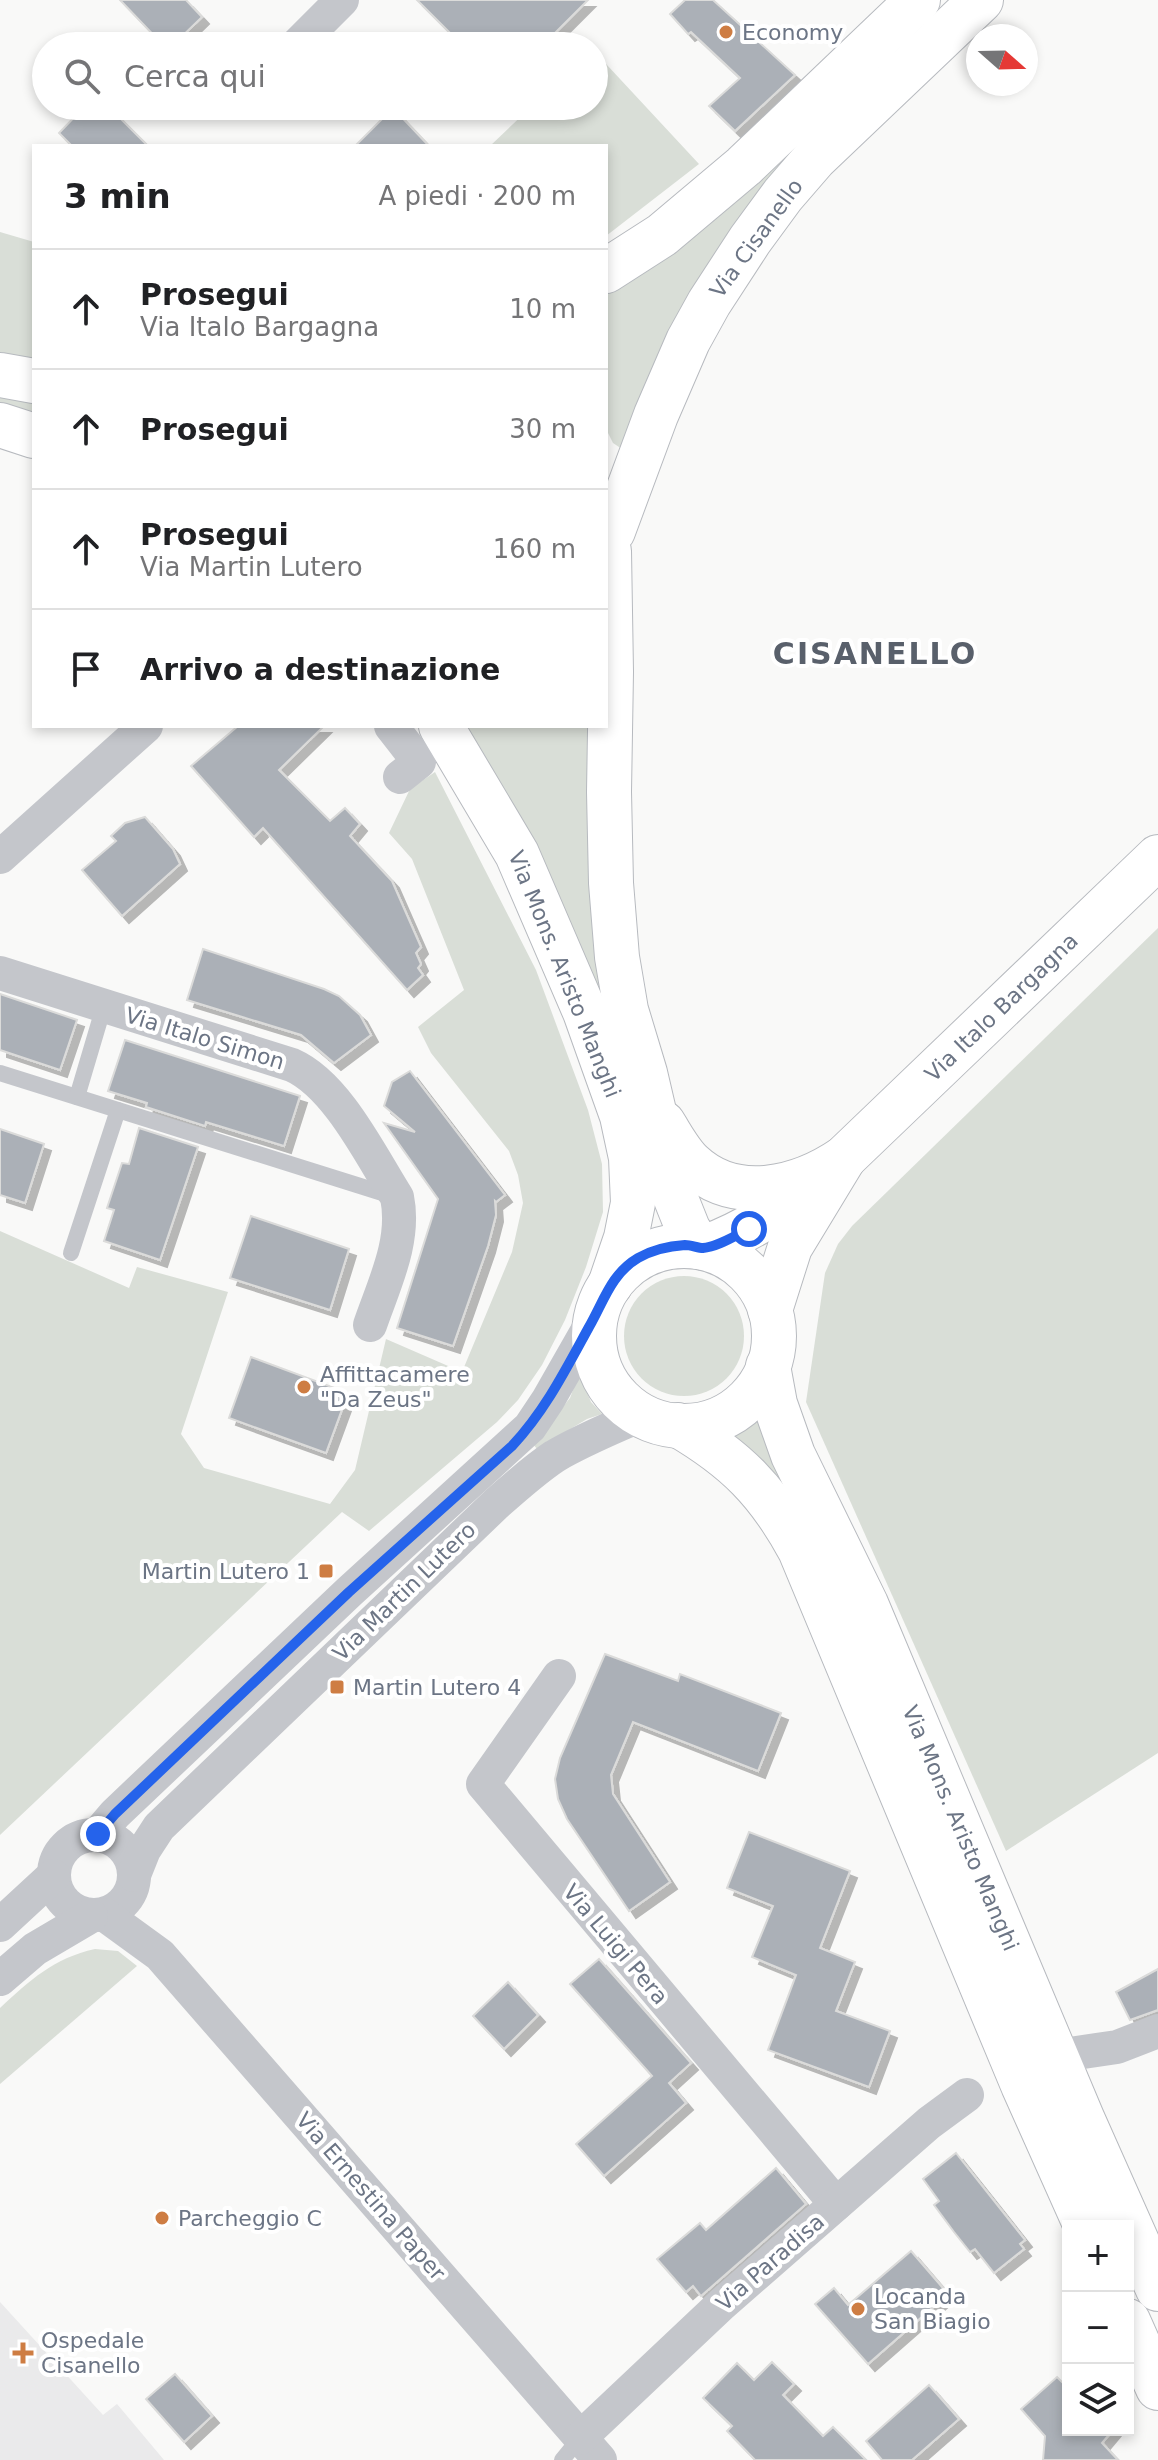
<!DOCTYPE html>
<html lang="it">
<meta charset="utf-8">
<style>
body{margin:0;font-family:"DejaVu Sans",sans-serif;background:#f2f2f2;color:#202124}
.controls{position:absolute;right:24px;bottom:24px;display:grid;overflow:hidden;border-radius:0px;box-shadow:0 4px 12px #0003}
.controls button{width:72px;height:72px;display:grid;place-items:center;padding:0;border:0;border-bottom:2px solid #e0e0e0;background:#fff;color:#202124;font:40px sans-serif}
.compass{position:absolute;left:966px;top:24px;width:72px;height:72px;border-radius:50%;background:#fff;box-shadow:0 4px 12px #0003;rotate:110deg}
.stop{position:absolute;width:24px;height:24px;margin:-18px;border:6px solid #2563eb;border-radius:50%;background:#fff}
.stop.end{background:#2563eb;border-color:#fff;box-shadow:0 2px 8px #0008}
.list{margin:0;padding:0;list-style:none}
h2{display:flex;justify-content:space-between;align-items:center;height:104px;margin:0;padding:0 32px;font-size:34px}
h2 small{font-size:26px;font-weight:400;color:#757577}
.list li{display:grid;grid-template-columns:52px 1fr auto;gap:24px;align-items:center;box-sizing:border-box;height:120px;padding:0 32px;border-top:2px solid #e0e0e0}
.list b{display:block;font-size:30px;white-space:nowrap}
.list p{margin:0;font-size:26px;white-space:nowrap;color:#757577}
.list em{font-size:26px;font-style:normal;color:#757577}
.icon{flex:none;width:44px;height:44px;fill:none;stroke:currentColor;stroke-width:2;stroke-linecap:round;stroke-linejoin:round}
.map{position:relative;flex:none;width:1158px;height:2460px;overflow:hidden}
.search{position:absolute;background:#fff;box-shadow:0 4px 12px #0003;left:32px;top:32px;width:576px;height:88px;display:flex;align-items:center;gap:20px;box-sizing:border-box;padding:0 28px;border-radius:44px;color:#757577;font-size:30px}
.panel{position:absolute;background:#fff;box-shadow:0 4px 12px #0003;left:32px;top:144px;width:576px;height:584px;border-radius:0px}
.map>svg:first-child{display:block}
.built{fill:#eaeaeb}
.green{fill:#d9ded7}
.building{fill:#abb0b7;stroke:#dbdbda;stroke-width:2;filter:url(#shadow)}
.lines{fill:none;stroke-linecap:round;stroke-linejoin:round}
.secondary-casing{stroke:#b7babf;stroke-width:46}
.lane{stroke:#c4c6cb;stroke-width:16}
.street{stroke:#c4c6cb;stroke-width:34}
.secondary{stroke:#fff;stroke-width:44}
.route{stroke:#2563eb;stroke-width:10}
.poi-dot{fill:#ce7d43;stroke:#fff;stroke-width:3}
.labels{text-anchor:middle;stroke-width:8;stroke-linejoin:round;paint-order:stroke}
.poi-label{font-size:22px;fill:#6c7585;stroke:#fff;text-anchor:start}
.street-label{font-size:22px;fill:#6c7585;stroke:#fff}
.district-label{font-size:30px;font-weight:bold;letter-spacing:2px;fill:#59606b;stroke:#fff}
</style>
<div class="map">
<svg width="1158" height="2460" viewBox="0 0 1158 2460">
<defs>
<filter id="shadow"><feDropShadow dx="7" dy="7" stdDeviation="0" flood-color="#0004"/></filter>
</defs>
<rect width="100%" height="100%" fill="#f9f9f8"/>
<path class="built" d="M0 2302 103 2415 117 2404 164 2460H0Z"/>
<g class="green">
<path d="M594 51 699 164 606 236V146H490L532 106H594Z"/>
<path d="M787 150 795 158 622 449 613 443 606 429V289Z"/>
<path d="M0 232 34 242V360L0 352Z"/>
<path d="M0 390 34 396V420L0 409Z"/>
<path d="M460 726H592L618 1042Z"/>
<path d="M435 772 536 970 588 1110 602 1164 603 1212 586 1267 565 1320 542 1365 518 1400 497 1422 369 1531 342 1512 0 1835V1231L129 1288 137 1267 228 1292 181 1434 204 1468 330 1504 355 1470 386 1339 462 1372 512 1252 523 1203 518 1175 509 1151 431 1053 418 1027 464 990 412 859 389 833 410 789Z"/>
<path d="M1158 928V1753L1006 1851 806 1402 825 1273 838 1244 852 1226Z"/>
<circle cx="684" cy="1336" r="60"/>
<path d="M579 1374 591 1402 602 1414 587 1419 537 1449 533 1444 570 1398Z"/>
<path d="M760 1418 786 1478 775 1484 722 1440 749 1428Z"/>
<path d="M95 1949 118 1951 137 1966 0 2084V2008C30 1980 54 1958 95 1949Z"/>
</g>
<g class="building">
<path d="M120 0H186L202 17 172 46H164Z"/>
<path d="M417 0H588L542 46H463Z"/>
<path d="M685 0H713L795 75 735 131 709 106 740 78 691 32 688 34 670 14Z"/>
<path d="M85 106H108L148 146H72L59 133Z"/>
<path d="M393 108 429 146H355Z"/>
<path d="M238 726H324L279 770 330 821 345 808 360 824 350 836 392 881 421 947 416 953 421 964 418 968 423 975 407 990 263 828 254 837 191 766Z"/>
<path d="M145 817 173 849 180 864 122 916 82 870 116 841 111 836 125 823Z"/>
<path d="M203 949 324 989 339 996 360 1015 371 1035 334 1063 301 1035 187 1000Z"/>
<path d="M0 994 77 1020 60 1070 0 1050Z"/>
<path d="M125 1040 300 1096 284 1146 206 1122 205 1126 146 1107 147 1103 108 1091Z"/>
<path d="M410 1071 505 1195 496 1202 495 1201 496 1215 488 1246 453 1346 397 1328 438 1199 384 1123 415 1132 384 1106 392 1082Z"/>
<path d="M139 1128 198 1147 160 1260 104 1241 114 1210 107 1208 122 1163 129 1164Z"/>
<path d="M0 1129 44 1144 25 1203 0 1195Z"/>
<path d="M251 1216 349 1249 330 1310 230 1278Z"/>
<path d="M251 1357 348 1393 326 1453 229 1418Z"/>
<path d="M605 1654 678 1681 680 1674 781 1713 758 1771 633 1722 611 1775 613 1794 670 1882 629 1911 567 1819 558 1799 555 1779 560 1758Z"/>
<path d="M749 1832 850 1871 820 1948 855 1962 836 2011 890 2031 869 2087 768 2050 796 1975 752 1957 773 1906 727 1888Z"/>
<path d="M599 1959 691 2063 669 2083 686 2103 604 2176 576 2144 652 2076 570 1984Z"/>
<path d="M1158 1969V2010L1130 2020 1116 1992Z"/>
<path d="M508 1982 538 2015 504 2049 473 2016Z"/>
<path d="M956 2153 1025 2240 1020 2244 1024 2249 994 2273 975 2249 970 2252 954 2232 934 2205 939 2201 923 2179Z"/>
<path d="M776 2168 806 2204 701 2296 693 2286 686 2292 657 2259 700 2223 706 2230Z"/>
<path d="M911 2251 948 2294 868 2364 815 2304 834 2288 848 2305Z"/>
<path d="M772 2362 794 2384 783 2395 823 2436 833 2427 866 2460H755L727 2431 732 2426 703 2398 737 2363 754 2380Z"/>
<path d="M175 2374 212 2416 184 2442 146 2399Z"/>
<path d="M1057 2377 1068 2388V2430H1113L1102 2443 1118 2460H1043L1045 2436 1021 2409Z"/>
<path d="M929 2385 959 2419 912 2460H882L866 2441Z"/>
</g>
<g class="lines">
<defs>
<g id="secondary">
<path d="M606 271 662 235 744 166 918 0"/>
<path d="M0 375 34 381"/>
<path d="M0 425 34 436"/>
<path d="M613 531 656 415 688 341 709 303 750 240 783 195 815 158 981 0"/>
<path d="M609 551 611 672 609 792 611 883 617 957 626 1010 645 1073 672 1189 688 1229 699 1247"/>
<path d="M441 726 517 854 585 1012 622 1116 631 1158 633 1203 626 1238 610 1285"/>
<path d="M663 1123C672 1137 680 1153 692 1164 736 1205 800 1188 844 1158L1158 857"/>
<circle cx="684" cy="1336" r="90"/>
<path d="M704 1248C748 1231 779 1212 814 1180"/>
<path d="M770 1310 790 1247 844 1158"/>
<path d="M768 1366 775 1404 793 1455 866 1604 1082 2118 1158 2289"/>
<path d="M678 1425C736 1459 768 1491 800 1550L1023 2085 1086 2226"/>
<path d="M1128 2321 1158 2388"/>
</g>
</defs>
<use href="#secondary" class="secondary-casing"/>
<g class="lane">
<path d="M0 1073 392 1196"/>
<path d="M77 1097 104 1006"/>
<path d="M71 1253 118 1110"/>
<path d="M562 2460 580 2438"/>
</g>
<g class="street">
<path d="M296 46 342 0"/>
<path d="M391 726 419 762 400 777"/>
<path d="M0 857 146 726"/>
<path d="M0 973 292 1065C337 1085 371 1156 397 1197 406 1241 384 1284 370 1325"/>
<path d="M559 1676 483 1784 836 2204"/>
<path d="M98 1834 115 1814 349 1592 530 1427 548 1400 597 1314"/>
<circle cx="94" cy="1875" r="40"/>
<path d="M134 1875 144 1850 159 1827 496 1504C515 1487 534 1470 555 1456 582 1440 612 1428 641 1415"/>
<path d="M105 1915 160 1955 600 2460"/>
<path d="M0 1925 53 1876"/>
<path d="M0 1979 35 1949 91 1916"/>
<path d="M1056 2056 1117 2047 1158 2031"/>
<path d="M580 2438 722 2304 929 2123 967 2095"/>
</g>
<use href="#secondary" class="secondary"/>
</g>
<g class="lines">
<path class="route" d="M98 1834 115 1814 349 1592 512 1446C545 1411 566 1369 589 1327 604 1301 611 1274 638 1258 652 1250 669 1246 685 1245 691 1245 698 1248 703 1248 718 1247 736 1235 749 1229"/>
</g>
<g class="poi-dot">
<circle cx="726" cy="32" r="8"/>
<circle cx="304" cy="1387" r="8"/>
<rect x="318" y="1563" width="16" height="16" rx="4"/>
<rect x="329" y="1679" width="16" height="16" rx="4"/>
<circle cx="162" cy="2218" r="8"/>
<circle cx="858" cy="2309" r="8"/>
<path d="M19 2341h8v8h8v8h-8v8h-8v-8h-8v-8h8z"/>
</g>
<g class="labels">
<g class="poi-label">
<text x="742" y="40">Economy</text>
<text x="320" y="1382">Affittacamere<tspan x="320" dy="25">"Da Zeus"</tspan></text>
<text x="310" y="1579" text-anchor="end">Martin Lutero 1</text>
<text x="353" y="1695">Martin Lutero 4</text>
<text x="178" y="2226">Parcheggio C</text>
<text x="874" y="2304">Locanda<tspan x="874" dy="25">San Biagio</tspan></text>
<text x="41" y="2348">Ospedale<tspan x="41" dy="25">Cisanello</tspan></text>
</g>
<g class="street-label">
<text transform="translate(756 238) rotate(-54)" y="8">Via Cisanello</text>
<text transform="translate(565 974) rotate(68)" y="8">Via Mons. Aristo Manghi</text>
<text transform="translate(1001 1007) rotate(-44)" y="8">Via Italo Bargagna</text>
<text transform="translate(205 1038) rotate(17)" y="8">Via Italo Simon</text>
<text transform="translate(404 1591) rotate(-44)" y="8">Via Martin Lutero</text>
<text transform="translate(961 1828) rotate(67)" y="8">Via Mons. Aristo Manghi</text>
<text transform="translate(616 1944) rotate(50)" y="8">Via Luigi Pera</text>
<text transform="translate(371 2196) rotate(49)" y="8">Via Ernestina Paper</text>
<text transform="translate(770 2262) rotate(-41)" y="8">Via Paradisa</text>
</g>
<g class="district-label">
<text x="875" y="664">CISANELLO</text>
</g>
</g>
</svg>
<div class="controls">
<button>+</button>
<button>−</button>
<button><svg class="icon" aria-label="layers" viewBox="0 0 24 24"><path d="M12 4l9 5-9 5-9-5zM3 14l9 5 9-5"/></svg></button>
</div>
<svg class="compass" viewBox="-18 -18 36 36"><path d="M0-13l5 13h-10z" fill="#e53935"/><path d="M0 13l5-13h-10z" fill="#757577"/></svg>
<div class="stop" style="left:749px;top:1229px"></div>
<div class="stop end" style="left:98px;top:1834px"></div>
<div class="search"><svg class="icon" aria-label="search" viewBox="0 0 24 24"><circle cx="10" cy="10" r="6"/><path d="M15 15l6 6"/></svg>Cerca qui</div>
<section class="panel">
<h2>3 min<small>A piedi · 200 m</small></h2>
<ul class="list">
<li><svg class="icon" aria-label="ahead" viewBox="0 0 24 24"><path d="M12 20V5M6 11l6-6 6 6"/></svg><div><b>Prosegui</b><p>Via Italo Bargagna</p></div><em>10 m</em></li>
<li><svg class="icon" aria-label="ahead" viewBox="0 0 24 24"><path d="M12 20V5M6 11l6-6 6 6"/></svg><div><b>Prosegui</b></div><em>30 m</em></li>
<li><svg class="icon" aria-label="ahead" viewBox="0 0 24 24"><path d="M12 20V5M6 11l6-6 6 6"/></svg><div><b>Prosegui</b><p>Via Martin Lutero</p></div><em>160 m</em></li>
<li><svg class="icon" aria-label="arrive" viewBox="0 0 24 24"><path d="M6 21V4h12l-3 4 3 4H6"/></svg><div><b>Arrivo a destinazione</b></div></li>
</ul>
</section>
</div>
